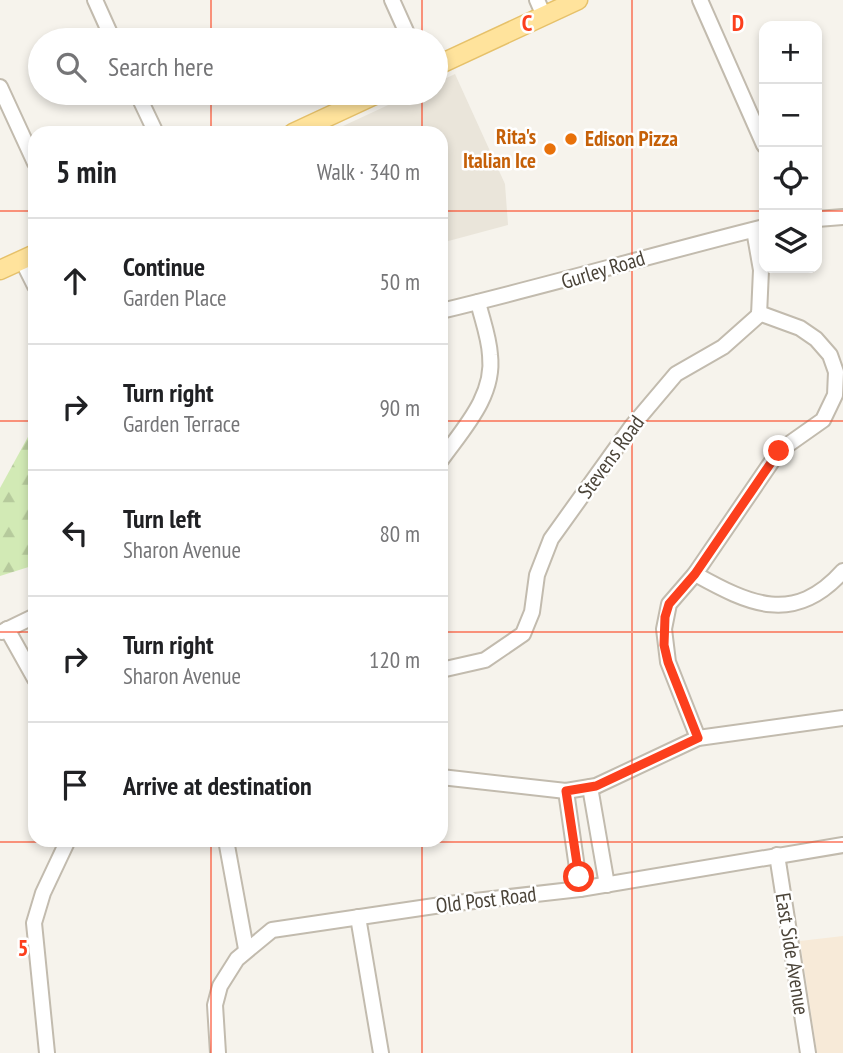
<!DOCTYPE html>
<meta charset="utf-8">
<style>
body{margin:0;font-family:"PT Sans Narrow",sans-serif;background:#f2f2f2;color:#202124}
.controls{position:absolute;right:21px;top:21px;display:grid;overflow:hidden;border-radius:14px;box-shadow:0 4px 10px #0003}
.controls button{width:63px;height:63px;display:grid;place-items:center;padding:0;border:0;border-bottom:2px solid #e0e0e0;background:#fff;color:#202124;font:35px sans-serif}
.stop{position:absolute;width:21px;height:21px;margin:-16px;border:5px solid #fc3f1d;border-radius:50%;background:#fff}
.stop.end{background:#fc3f1d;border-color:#fff;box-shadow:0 2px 7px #0008}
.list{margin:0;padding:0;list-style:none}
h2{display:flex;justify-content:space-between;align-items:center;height:91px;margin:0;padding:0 28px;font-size:30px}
h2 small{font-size:23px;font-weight:400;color:#757577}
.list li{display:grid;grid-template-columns:46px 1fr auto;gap:21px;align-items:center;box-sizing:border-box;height:126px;padding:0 28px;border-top:2px solid #e0e0e0}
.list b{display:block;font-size:26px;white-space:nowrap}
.list p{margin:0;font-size:23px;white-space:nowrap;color:#757577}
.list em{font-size:23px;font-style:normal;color:#757577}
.icon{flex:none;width:38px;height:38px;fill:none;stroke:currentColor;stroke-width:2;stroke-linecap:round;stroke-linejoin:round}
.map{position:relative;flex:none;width:843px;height:1053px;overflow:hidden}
.search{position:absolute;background:#fff;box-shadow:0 4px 10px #0003;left:28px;top:28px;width:420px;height:77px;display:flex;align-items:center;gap:18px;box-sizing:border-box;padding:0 24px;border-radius:38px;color:#757577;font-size:26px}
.panel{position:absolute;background:#fff;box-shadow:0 4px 10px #0003;left:28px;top:126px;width:420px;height:721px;border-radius:21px}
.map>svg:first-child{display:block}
.residential{fill:#eae5da}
.commercial{fill:#f7ead8}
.forest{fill:url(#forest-firs)}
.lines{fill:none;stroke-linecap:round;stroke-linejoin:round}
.minor-casing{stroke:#c2bbae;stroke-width:18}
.major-casing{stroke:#e6c16a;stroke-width:21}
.minor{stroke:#fff;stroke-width:14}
.major{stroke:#ffe39c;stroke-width:18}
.route{stroke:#fc3f1d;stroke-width:9}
.grid{fill:none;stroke:#fc3f1d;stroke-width:2;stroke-opacity:0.55}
.food-dot{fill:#e8710a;stroke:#fff;stroke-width:2.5}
.labels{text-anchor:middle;stroke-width:5;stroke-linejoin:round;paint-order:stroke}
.food-label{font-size:21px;font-weight:bold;fill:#c56008;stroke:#fff;text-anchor:end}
.street-label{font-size:21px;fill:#4b4439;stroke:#fff}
.grid-label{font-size:23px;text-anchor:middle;font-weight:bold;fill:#fc3f1d;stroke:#fff;stroke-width:5;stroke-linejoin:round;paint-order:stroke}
</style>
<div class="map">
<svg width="843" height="1053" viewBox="0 0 843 1053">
<defs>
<pattern id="forest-firs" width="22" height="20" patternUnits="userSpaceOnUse" patternTransform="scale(1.75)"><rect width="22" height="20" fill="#d2eab5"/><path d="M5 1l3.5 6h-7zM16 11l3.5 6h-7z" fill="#b6ca9c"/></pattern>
</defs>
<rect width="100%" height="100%" fill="#f6f3ec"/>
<path class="residential" d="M455 74 505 184 508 225 441 243V133H328L414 93H436V83Z"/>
<path class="commercial" d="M843 936V1053H817L800 941Z"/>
<path class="forest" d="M35 424V565L0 576V488Z"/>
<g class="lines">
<defs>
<g id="minor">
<path d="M95 0 113 40"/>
<path d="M392 0 410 40"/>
<path d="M537 0 544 16"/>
<path d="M700 0 764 145"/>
<path d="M0 87 35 163"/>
<path d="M137 93 156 133"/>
<path d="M817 219 843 217"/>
<path d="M22 260 35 286"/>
<path d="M441 311C549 285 656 254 764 227"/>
<path d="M441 460C463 429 495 396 490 355 489 337 482 319 478 302"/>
<path d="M695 574C749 604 794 626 843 571"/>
<path d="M7 629 35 679"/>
<path d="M2 632 35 616"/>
<path d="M441 670 485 660 523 634 532 612 537 575 551 539 632 426 676 374 723 347 759 315 761 270 754 230"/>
<path d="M698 738 668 662 664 629 669 604 695 574 779 451 823 420 835 395 836 372 830 355 816 339 800 328 759 313"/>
<path d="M441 777 566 791 596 786 698 738 843 718"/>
<path d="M590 787 607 885"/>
<path d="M566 791 580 889"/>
<path d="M226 840 246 949"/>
<path d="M777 855 808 1053"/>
<path d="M358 917 381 1053"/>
<path d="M47 1053 34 923 43 893 68 840"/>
<path d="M218 1053 215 1005 220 986 237 959 272 930 448 904 580 889 843 845"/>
</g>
<g id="major">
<path d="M436 66 578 0"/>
<path d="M293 133 379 93"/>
<path d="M0 270 35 254"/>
</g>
</defs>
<use href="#minor" class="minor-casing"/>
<use href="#major" class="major-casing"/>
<use href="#minor" class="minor"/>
<use href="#major" class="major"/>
</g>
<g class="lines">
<path class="route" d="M579 877 566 791 596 786 698 738 668 662 664 645 665 617 669 604 695 574 779 451"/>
</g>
<path class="grid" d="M211 0V40M422 0V40M632 0V1053M211 93V133M422 93V133M0 211H35M441 211H764M817 211H843M0 421H35M441 421H843M0 632H35M441 632H843M211 840V1053M422 840V1053M0 842H843"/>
<g class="food-dot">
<circle cx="571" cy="139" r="7"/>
<circle cx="550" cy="149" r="7"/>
</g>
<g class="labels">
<g class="food-label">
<text x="536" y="144">Rita's<tspan x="536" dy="24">Italian Ice</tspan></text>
<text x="585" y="146" text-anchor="start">Edison Pizza</text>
</g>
<g class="street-label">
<text transform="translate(603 270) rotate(-17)" y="7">Gurley Road</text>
<text transform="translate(611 457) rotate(-54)" y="7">Stevens Road</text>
<text transform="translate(486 900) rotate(-7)" y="7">Old Post Road</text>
<text transform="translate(792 954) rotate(81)" y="7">East Side Avenue</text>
</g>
</g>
<g class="grid-label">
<text x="527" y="31">C</text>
<text x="738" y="31">D</text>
<text x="23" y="956">5</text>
</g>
</svg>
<div class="controls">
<button>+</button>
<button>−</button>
<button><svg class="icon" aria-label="locate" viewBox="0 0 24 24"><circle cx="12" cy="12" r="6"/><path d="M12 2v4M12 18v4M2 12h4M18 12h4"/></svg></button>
<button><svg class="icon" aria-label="layers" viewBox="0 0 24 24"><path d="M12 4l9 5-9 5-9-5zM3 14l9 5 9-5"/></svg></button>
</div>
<div class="stop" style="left:579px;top:877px"></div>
<div class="stop end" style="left:779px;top:451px"></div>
<div class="search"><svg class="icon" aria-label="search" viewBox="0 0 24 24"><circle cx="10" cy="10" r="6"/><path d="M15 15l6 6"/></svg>Search here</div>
<section class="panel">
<h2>5 min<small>Walk · 340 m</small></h2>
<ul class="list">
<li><svg class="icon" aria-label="ahead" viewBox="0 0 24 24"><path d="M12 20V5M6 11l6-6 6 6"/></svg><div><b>Continue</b><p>Garden Place</p></div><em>50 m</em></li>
<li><svg class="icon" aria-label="right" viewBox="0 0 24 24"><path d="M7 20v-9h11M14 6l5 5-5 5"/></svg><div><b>Turn right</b><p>Garden Terrace</p></div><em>90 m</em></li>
<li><svg class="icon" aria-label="left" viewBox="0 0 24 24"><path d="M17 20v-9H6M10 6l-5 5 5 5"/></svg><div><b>Turn left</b><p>Sharon Avenue</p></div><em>80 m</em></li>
<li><svg class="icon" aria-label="right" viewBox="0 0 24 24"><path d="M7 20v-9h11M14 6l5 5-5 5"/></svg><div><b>Turn right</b><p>Sharon Avenue</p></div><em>120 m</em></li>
<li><svg class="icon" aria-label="arrive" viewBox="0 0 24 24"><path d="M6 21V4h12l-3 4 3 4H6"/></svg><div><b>Arrive at destination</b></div></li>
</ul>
</section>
</div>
